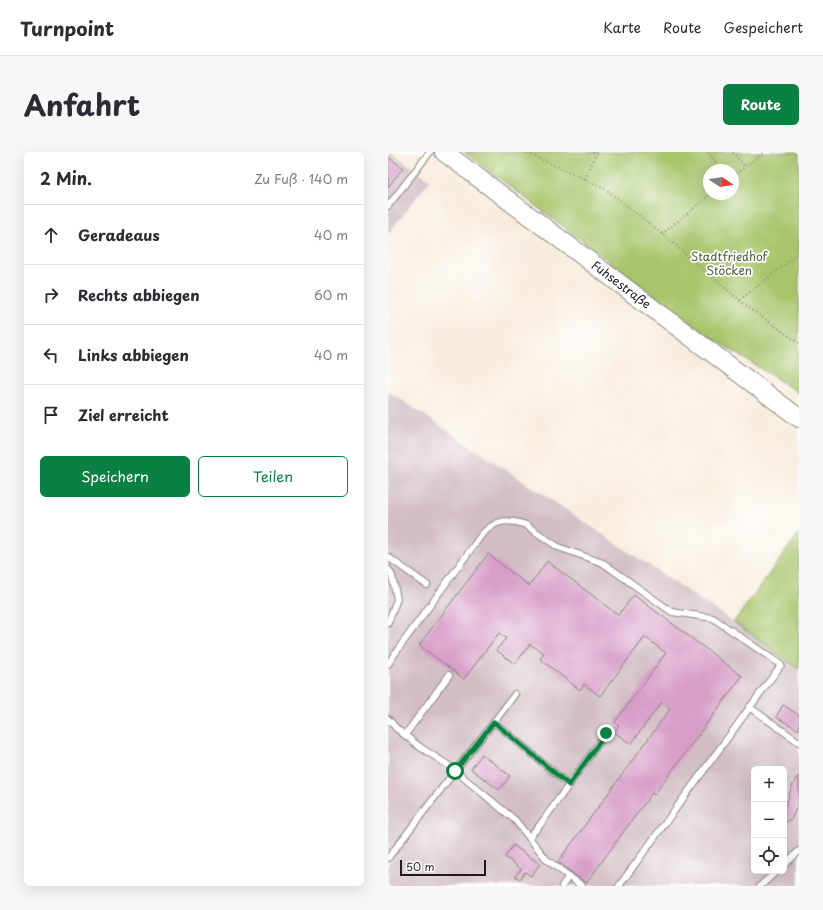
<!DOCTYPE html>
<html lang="de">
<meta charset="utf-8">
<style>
body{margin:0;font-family:"Playpen Sans",sans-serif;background:#f7f7f7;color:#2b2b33}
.controls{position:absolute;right:12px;bottom:12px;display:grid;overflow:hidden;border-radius:6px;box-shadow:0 4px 16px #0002}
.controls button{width:36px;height:36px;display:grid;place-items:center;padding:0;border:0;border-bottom:1px solid #e1e1e2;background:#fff;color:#2b2b33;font:20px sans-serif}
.compass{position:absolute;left:315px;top:12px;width:36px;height:36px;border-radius:50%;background:#fff;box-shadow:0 4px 16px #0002;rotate:102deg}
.scale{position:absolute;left:12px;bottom:10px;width:86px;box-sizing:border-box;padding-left:4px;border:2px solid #1c1c1c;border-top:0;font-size:11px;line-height:14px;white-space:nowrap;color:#1c1c1c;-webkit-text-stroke:3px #fff;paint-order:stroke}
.stop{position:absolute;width:12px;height:12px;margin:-9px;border:3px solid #0b8043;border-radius:50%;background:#fff}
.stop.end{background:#0b8043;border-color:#fff;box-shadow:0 1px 4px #0008}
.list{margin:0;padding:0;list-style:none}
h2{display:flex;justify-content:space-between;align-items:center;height:52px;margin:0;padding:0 16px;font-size:17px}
h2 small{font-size:13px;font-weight:400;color:#7c7c81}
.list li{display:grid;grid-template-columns:26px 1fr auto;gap:12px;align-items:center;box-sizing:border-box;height:60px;padding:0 16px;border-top:1px solid #e1e1e2}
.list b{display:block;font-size:15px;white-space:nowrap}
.list em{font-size:13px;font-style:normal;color:#7c7c81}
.actions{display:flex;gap:8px;padding:12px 16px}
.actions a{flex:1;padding:9px 0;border:1px solid #0b8043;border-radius:6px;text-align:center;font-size:14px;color:#0b8043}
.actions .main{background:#0b8043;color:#fff}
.icon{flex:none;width:22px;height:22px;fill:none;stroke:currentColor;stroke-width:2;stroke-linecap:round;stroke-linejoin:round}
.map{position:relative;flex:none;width:411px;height:734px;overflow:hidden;border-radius:6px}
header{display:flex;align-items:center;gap:24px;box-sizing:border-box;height:56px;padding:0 20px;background:#fff;border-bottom:1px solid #e1e1e2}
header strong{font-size:19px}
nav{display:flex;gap:22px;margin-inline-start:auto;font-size:14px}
.intro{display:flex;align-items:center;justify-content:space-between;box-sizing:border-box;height:96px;padding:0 24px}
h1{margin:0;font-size:28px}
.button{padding:10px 18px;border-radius:6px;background:#0b8043;color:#fff;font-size:14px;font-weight:700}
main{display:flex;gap:24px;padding:0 24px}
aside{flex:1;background:#fff;border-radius:6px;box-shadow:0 4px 16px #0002}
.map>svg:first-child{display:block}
.industrial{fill:#d2bdc5;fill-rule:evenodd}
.green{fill:#a8c56c;stroke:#627044;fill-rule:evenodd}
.building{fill:#d89ec8}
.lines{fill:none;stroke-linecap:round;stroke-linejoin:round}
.lane-casing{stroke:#8a847c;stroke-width:8}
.secondary-casing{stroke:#8a847c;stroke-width:20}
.path{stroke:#8a847c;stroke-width:2;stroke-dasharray:1 3;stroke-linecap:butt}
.lane{stroke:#fff;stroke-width:6}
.secondary{stroke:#fff;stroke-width:18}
.route{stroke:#0b8043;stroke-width:5}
.labels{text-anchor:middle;stroke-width:3.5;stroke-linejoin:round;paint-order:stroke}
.park-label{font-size:12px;fill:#54603c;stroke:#fff}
.street-label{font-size:12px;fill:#1c1c1c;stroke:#fff}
</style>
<header>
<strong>Turnpoint</strong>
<nav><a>Karte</a><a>Route</a><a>Gespeichert</a></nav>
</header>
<div class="intro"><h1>Anfahrt</h1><a class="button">Route</a></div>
<main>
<aside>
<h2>2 Min.<small>Zu Fuß · 140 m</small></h2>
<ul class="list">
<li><svg class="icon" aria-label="ahead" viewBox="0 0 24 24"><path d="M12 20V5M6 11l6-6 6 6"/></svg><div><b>Geradeaus</b></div><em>40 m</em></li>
<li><svg class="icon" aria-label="right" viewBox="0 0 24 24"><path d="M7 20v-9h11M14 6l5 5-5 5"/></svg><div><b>Rechts abbiegen</b></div><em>60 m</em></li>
<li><svg class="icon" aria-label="left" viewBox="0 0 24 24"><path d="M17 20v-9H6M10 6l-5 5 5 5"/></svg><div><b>Links abbiegen</b></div><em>40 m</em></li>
<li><svg class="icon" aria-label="arrive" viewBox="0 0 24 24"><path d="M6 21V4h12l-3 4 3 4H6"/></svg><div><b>Ziel erreicht</b></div></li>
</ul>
<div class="actions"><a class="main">Speichern</a><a>Teilen</a></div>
</aside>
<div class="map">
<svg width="411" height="734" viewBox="0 0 411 734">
<rect width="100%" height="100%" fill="#fff"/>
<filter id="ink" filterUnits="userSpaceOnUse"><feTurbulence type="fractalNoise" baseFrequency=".025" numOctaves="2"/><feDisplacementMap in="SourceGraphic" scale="8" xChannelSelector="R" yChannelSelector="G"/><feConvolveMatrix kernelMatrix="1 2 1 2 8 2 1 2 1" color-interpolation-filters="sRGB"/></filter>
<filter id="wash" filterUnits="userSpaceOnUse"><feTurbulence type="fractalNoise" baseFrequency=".012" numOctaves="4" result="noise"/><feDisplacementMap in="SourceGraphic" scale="16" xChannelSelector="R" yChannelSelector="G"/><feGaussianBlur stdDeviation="0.9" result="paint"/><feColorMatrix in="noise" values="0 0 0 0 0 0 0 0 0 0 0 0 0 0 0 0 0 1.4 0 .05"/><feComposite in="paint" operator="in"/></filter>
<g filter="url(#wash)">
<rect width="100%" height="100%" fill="#f8eddd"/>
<g class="industrial">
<path d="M0 0H3L42 28 0 82Z"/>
<path d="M0 239 346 470 411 517V734H0ZM366 617H396V719H366Z"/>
</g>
<g class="green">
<path d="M76 0H411V241L321 184ZM321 18H345V42H321Z"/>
<path d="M411 381V517L346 470Z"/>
</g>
<g id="blocks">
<g class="building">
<path d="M0 5 15 16 0 35Z"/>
<path d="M100 402 141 434 159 409 230 463 246 443 354 524 266 643 264 641 198 731 170 710 282 557 273 551 243 592 226 580 231 574 227 570 278 501 257 485 212 544 196 532 192 538 152 507 156 501 142 492 127 512 108 498 118 486 111 481 76 527 31 493Z"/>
<path d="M395 553 411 563V578L388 565Z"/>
<path d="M94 602 122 624 111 638 83 617Z"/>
<path d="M411 624V650L403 668H401L396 672V656L401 645 400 644 408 626H410Z"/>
<path d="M125 693 152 712 143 724 137 720 132 727 127 724 133 717 117 705Z"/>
</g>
</g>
</g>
<g filter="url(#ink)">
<use href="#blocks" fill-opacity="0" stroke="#8a847c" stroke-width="1"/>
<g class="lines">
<defs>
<g id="lane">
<path d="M0 54 42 0"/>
<path d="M0 405 39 433"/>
<path d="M0 417 4 424 9 447 0 471"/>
<path d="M0 512 8 500 94 382C97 379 101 376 104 374 114 367 128 369 138 373L170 395 215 411 284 460 325 466 393 513 231 734"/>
<path d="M361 555 411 590"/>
<path d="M0 567 9 577 32 595 60 613 127 668 159 708 194 734"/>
<path d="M106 570 181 633"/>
<path d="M17 583 61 523"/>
<path d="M141 685 152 673 218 581"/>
<path d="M0 706 67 619 106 570 127 542"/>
<path d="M396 713 411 699"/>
<path d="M174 734 181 724"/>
<path d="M372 734 389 719"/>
</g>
<path id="secondary" d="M56 0 411 266"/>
</defs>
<use href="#lane" class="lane-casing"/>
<use href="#secondary" class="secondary-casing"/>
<g class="path">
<path d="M136 0 197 27 219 38 274 82 357 153 411 191"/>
<path d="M205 0 207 3"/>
<path d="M320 0 334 18"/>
<path d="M345 0 357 15"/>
<path d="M345 24 376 0"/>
<path d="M197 27 209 0"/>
<path d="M274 82 323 42"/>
<path d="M352 148 411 101"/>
</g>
<use href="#lane" class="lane"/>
<use href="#secondary" class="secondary"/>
</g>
</g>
<g class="lines" filter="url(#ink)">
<path class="route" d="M67 619 106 570 181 633 218 581"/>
</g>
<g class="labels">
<g class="park-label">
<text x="341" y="109">Stadtfriedhof<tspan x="341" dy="14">Stöcken</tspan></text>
</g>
<g class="street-label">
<text transform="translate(233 133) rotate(37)" y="4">Fuhsestraße</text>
</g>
</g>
</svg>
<div class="controls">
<button>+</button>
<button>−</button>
<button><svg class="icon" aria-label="locate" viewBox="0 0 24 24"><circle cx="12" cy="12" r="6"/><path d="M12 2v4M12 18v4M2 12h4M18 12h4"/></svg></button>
</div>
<svg class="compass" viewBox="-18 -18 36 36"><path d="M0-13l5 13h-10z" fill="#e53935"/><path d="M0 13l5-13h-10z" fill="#7c7c81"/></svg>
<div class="scale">50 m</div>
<div class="stop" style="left:67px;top:619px"></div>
<div class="stop end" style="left:218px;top:581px"></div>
</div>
</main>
